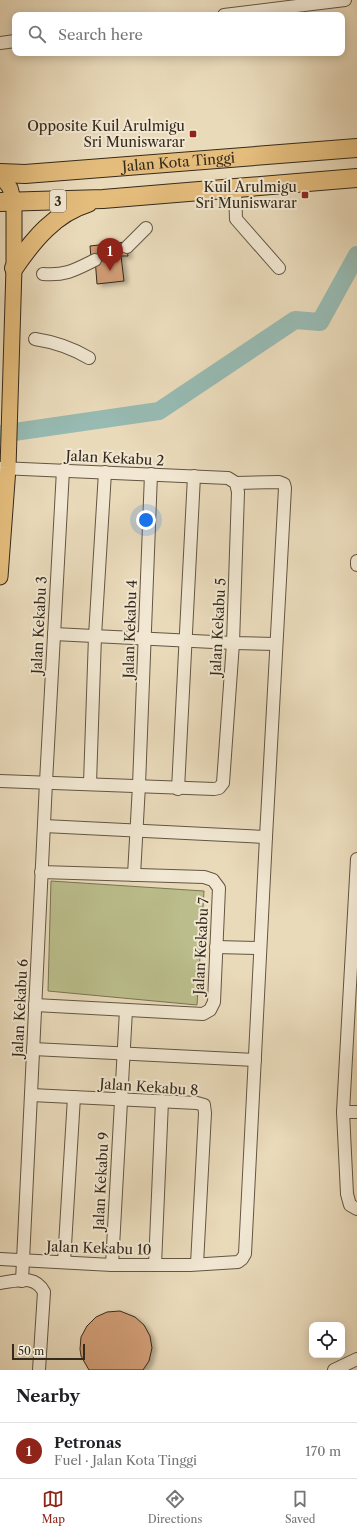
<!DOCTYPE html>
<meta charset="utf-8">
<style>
body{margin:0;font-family:"Libre Caslon Text",serif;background:#f6f6f6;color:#202124}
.controls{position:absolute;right:12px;bottom:12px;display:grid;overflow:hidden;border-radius:8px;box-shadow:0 2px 10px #0003}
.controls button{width:36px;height:36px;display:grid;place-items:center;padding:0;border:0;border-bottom:1px solid #e0e0e0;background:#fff;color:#202124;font:20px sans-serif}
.scale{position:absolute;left:12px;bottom:10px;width:73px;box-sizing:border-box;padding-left:4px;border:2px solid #352a1b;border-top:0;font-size:11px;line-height:14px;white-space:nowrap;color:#352a1b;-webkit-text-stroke:3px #f1e7d2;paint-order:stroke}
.you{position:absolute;left:146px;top:520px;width:14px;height:14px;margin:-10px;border:3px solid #fff;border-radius:50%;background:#1a73e8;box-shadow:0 0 0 6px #1a73e833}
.badge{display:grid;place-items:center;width:26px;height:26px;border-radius:50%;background:#8f2418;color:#fff;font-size:13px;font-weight:700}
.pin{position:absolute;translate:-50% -33px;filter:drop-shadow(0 1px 2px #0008)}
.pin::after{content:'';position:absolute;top:21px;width:14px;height:12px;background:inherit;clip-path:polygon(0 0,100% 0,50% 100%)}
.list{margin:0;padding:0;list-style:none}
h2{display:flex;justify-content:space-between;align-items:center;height:52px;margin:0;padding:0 16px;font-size:17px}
h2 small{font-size:13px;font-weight:400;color:#757577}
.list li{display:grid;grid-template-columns:26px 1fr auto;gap:12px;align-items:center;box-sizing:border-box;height:56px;padding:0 16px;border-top:1px solid #e0e0e0}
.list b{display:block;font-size:15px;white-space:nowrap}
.list p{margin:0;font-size:13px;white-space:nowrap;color:#757577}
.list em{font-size:13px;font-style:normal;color:#757577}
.icon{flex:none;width:22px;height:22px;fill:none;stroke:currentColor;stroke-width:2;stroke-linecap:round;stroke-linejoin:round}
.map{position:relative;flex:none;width:357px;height:1370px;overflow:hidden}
.search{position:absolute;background:#fff;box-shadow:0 2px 10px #0003;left:12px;right:12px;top:12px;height:44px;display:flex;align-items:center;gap:10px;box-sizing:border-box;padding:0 14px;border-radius:8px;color:#757577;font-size:15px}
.sheet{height:108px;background:#fff}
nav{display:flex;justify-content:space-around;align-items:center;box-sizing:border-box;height:56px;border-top:1px solid #e0e0e0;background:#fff;font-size:11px;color:#757577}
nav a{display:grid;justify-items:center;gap:2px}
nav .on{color:#8f2418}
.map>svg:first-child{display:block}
.green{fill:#bbbe8c;stroke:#787454}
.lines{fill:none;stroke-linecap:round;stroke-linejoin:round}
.river{stroke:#97bab2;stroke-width:18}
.building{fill:#d19d76;stroke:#352a1b;filter:url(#shadow)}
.minor-tunnel{stroke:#c5b79a;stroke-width:12;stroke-dasharray:12 6;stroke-linecap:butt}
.minor-casing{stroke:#625643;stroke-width:14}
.major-casing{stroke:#352a1b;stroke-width:17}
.highway-casing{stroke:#352a1b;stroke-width:20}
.minor{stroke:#f1e7d2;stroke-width:12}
.major{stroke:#e4bd7d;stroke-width:15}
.highway{stroke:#e4bd7d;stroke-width:18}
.poi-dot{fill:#8f2418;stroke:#f1e7d2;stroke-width:1.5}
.labels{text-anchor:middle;stroke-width:4;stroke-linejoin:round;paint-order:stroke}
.shield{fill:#f1e7d2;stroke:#6d6352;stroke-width:1}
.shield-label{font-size:13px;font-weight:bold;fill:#352a1b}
.poi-label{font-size:14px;fill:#352a1b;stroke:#f1e7d2;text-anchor:end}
.street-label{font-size:14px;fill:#352a1b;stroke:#f1e7d2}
</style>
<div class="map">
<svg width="357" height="1370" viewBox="0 0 357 1370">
<defs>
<filter id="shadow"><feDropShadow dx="4" dy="2.5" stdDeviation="2" flood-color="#0004"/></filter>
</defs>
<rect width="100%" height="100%" fill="#e9daba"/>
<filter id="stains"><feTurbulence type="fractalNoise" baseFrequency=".005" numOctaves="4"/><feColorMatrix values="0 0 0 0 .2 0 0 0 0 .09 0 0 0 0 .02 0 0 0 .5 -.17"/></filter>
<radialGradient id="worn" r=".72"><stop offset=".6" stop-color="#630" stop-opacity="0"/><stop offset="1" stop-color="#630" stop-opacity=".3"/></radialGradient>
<path class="green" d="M51 881 204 891 197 1005 48 991Z"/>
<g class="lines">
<path class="river" d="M0 434 159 411 295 320 320 322 357 255"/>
</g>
<g class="building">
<path d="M126 242 128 256H121L124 281 97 284 95 258H91L90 246Z"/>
<path d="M120 1311 135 1317 144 1325 150 1336 152 1348 149 1361 143 1370H89L81 1356 80 1349 81 1337 87 1326 96 1317 107 1312Z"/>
</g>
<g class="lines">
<path class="minor-tunnel" d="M95 260 127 247"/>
<defs>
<g id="minor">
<path d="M224 15 345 0"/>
<path d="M0 43 15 41"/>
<path d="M235 190 236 219 279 268"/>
<path d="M127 247 146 228"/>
<path d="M43 274C65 276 75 270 95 260"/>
<path d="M35 339C55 342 72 348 89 358"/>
<path d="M0 468 228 478 236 483 238 492 233 643 223 783 219 788 214 789 0 781"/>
<path d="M236 483 279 482 284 484 285 488 266 837"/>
<path d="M357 565V561"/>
<path d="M54 634 233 643 276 644"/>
<path d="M90 783 95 636 105 472"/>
<path d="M178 789 194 476"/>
<path d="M357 859 343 1112 347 1194 350 1205 357 1209"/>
<path d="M134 875 139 785 151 474"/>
<path d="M216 947 260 948"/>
<path d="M35 1005 203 1014 210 1010 214 1002 219 888 213 880 204 877 41 872"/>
<path d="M33 1049 255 1060"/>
<path d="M31 1095 197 1103 204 1105 205 1113 197 1264"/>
<path d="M343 1112H357"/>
<path d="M0 1259 112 1265H190L238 1262 242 1259 245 1254 266 837 44 826"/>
<path d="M64 1262 74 1097"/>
<path d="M112 1265 126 1010"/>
<path d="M155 1265 162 1101"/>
<path d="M22 1281 46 782 63 470"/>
<path d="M0 1283C17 1281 35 1274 44 1292L39 1370"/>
<path d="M334 1370 357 1359"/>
</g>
<path id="major" d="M0 174 10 188 14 203V268L8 468 0 577"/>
<g id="highway">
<path id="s1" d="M0 173 25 174 357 148"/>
<path d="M0 202 103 199 357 178"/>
<path d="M14 268C33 240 55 213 88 203"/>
</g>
</defs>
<use href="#minor" class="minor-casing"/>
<use href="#major" class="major-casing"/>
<use href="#highway" class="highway-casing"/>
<use href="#minor" class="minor"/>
<use href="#major" class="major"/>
<use href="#highway" class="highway"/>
</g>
<g class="poi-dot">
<rect x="189" y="130" width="8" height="8" rx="2"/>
<rect x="301" y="191" width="8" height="8" rx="2"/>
</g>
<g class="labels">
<rect class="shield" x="50" y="190" width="16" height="22" rx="3"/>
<g class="shield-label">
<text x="58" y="206">3</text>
</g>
<g class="poi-label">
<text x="185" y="131">Opposite Kuil Arulmigu<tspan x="185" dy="16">Sri Muniswarar</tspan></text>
<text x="297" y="192">Kuil Arulmigu<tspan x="297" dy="16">Sri Muniswarar</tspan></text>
</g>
<g class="street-label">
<text dy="5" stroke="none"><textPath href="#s1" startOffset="179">Jalan Kota Tinggi</textPath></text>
<text transform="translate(115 458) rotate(3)" y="5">Jalan Kekabu 2</text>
<text transform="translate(39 625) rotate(-87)" y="5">Jalan Kekabu 3</text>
<text transform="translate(218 627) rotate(-87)" y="5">Jalan Kekabu 5</text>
<text transform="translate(130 629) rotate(-88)" y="5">Jalan Kekabu 4</text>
<text transform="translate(201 946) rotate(-87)" y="5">Jalan Kekabu 7</text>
<text transform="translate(20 1008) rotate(-87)" y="5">Jalan Kekabu 6</text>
<text transform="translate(149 1087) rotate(4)" y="5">Jalan Kekabu 8</text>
<text transform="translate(101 1181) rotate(-87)" y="5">Jalan Kekabu 9</text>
<text transform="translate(99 1248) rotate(2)" y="5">Jalan Kekabu 10</text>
</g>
</g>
<rect width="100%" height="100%" filter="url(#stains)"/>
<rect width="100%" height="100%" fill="url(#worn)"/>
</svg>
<div class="controls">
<button><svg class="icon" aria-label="locate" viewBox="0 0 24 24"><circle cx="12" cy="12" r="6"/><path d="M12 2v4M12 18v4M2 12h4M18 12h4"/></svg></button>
</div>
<div class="scale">50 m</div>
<div class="you"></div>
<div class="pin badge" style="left:110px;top:271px">1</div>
<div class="search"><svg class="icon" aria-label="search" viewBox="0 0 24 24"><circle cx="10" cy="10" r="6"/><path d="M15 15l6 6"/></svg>Search here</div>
</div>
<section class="sheet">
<h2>Nearby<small></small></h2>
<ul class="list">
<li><span class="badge">1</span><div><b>Petronas</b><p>Fuel · Jalan Kota Tinggi</p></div><em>170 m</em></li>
</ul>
</section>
<nav>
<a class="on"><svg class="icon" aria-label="map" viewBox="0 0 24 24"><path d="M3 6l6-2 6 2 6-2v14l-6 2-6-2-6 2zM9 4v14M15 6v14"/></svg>Map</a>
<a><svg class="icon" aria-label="directions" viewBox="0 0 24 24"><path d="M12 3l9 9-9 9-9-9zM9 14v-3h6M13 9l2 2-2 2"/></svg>Directions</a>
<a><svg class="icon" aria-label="saved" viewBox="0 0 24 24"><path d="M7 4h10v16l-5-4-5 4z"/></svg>Saved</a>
</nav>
